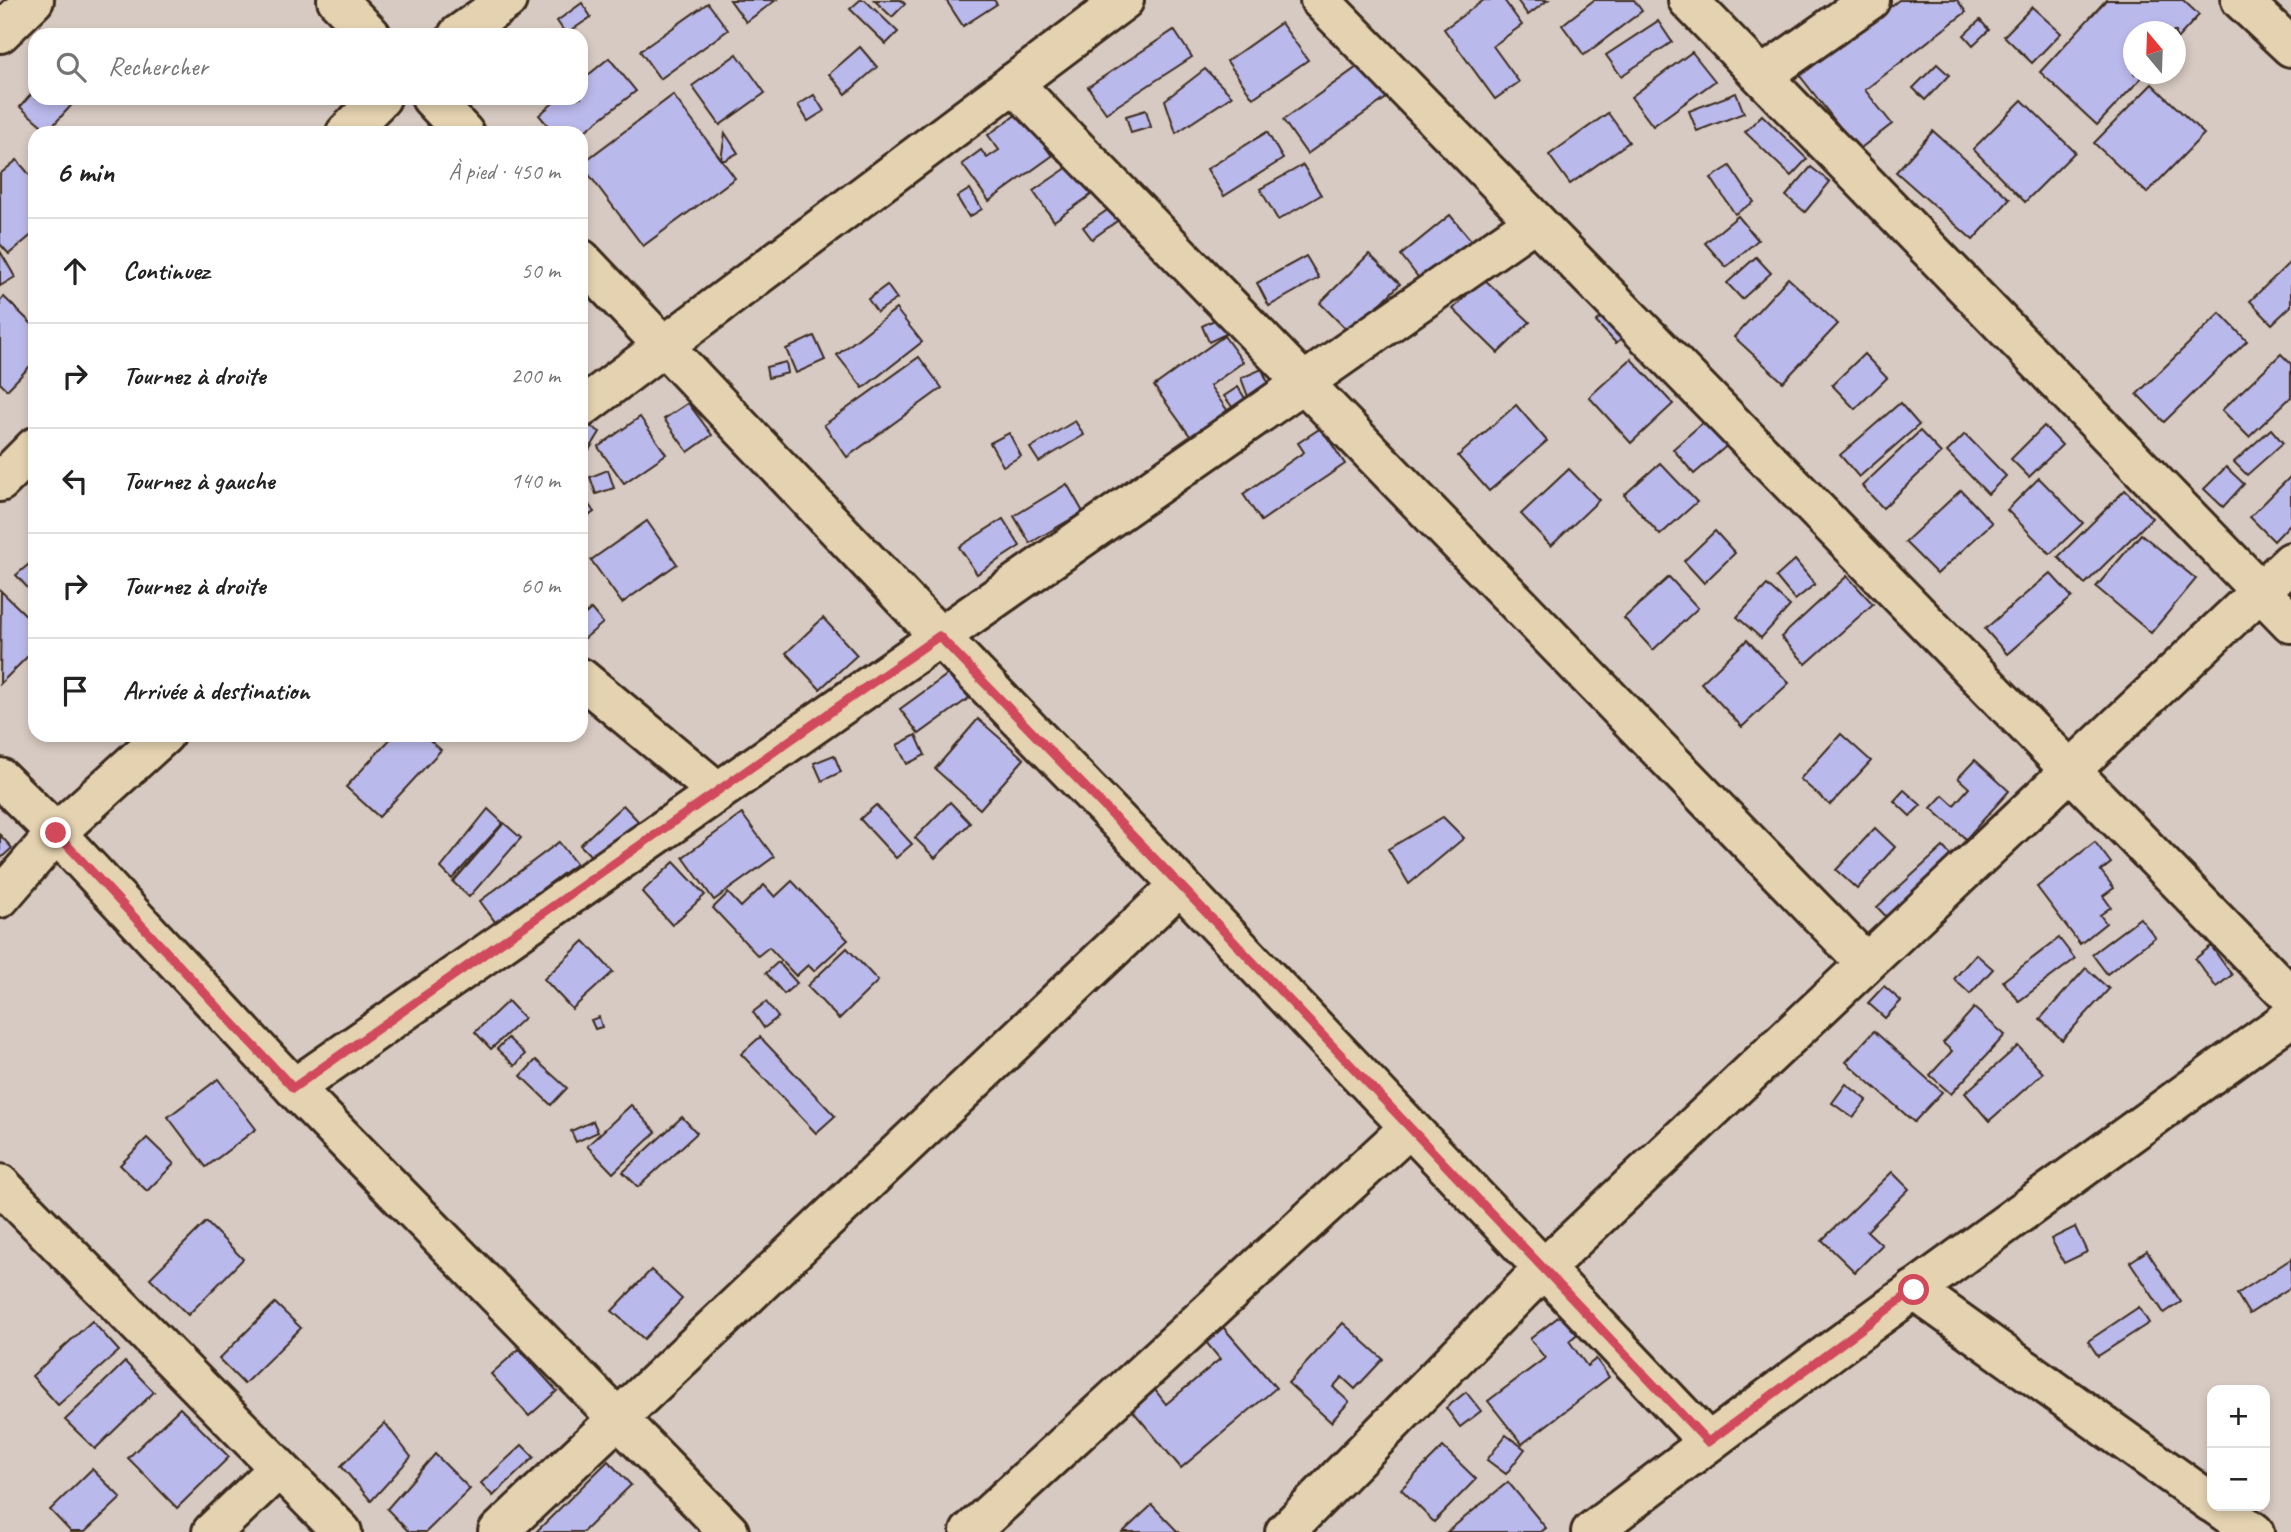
<!DOCTYPE html>
<html lang="fr">
<meta charset="utf-8">
<style>
body{margin:0;font-family:Caveat,sans-serif;background:#f6f6f6;color:#222}
.controls{position:absolute;right:21px;bottom:21px;display:grid;overflow:hidden;border-radius:14px;box-shadow:0 4px 10px #0003}
.controls button{width:63px;height:63px;display:grid;place-items:center;padding:0;border:0;border-bottom:2px solid #e0e0e0;background:#fff;color:#222;font:35px sans-serif}
.compass{position:absolute;left:2123px;top:21px;width:63px;height:63px;border-radius:50%;background:#fff;box-shadow:0 4px 10px #0003;rotate:341deg}
.stop{position:absolute;width:21px;height:21px;margin:-16px;border:5px solid #d1495b;border-radius:50%;background:#fff}
.stop.end{background:#d1495b;border-color:#fff;box-shadow:0 2px 7px #0008}
.list{margin:0;padding:0;list-style:none}
h2{display:flex;justify-content:space-between;align-items:center;height:91px;margin:0;padding:0 28px;font-size:30px}
h2 small{font-size:23px;font-weight:400;color:#767676}
.list li{display:grid;grid-template-columns:46px 1fr auto;gap:21px;align-items:center;box-sizing:border-box;height:105px;padding:0 28px;border-top:2px solid #e0e0e0}
.list b{display:block;font-size:26px;white-space:nowrap}
.list em{font-size:23px;font-style:normal;color:#767676}
.icon{flex:none;width:38px;height:38px;fill:none;stroke:currentColor;stroke-width:2;stroke-linecap:round;stroke-linejoin:round}
.map{position:relative;flex:none;width:2291px;height:1532px;overflow:hidden}
.search{position:absolute;background:#fff;box-shadow:0 4px 10px #0003;left:28px;top:28px;width:560px;height:77px;display:flex;align-items:center;gap:18px;box-sizing:border-box;padding:0 24px;border-radius:21px;color:#767676;font-size:26px}
.panel{position:absolute;background:#fff;box-shadow:0 4px 10px #0003;left:28px;top:126px;width:560px;height:616px;border-radius:21px}
.map>svg:first-child{display:block}
.building{fill:#bab9eb;stroke:#3b2a1e;stroke-width:2}
.lines{fill:none;stroke-linecap:round;stroke-linejoin:round}
.minor-casing{stroke:#3b2a1e;stroke-width:44}
.minor{stroke:#e4d2b0;stroke-width:38}
.route{stroke:#d1495b;stroke-width:9}
</style>
<div class="map">
<svg width="2291" height="1532" viewBox="0 0 2291 1532">
<rect width="100%" height="100%" fill="#d7cac2"/>
<filter id="ink" filterUnits="userSpaceOnUse"><feTurbulence type="fractalNoise" baseFrequency=".0143" numOctaves="2"/><feDisplacementMap in="SourceGraphic" scale="14" xChannelSelector="R" yChannelSelector="G"/><feConvolveMatrix kernelMatrix="1 2 1 2 8 2 1 2 1" color-interpolation-filters="sRGB"/></filter>
<g filter="url(#ink)">
<g class="building">
<path d="M730 0H776L746 22Z"/>
<path d="M860 0H865L898 32 886 44 850 9Z"/>
<path d="M874 0H901L905 4 892 17Z"/>
<path d="M946 0H994L997 4 963 26Z"/>
<path d="M1484 0H1504L1522 25 1493 46 1519 82 1495 99 1444 29Z"/>
<path d="M1517 0H1548L1528 15Z"/>
<path d="M1594 0H1634L1642 11 1584 55 1562 25Z"/>
<path d="M1899 0H1957L1966 12 1865 90 1892 124 1858 150 1800 76Z"/>
<path d="M2106 0H2183L2199 15 2176 40V32H2134V74H2145L2097 125 2040 72Z"/>
<path d="M582 3 591 17 566 34 557 21Z"/>
<path d="M708 3 728 30 660 79 640 51Z"/>
<path d="M2032 7 2061 33 2032 63 2004 36Z"/>
<path d="M1980 20 1989 30 1973 45 1964 35Z"/>
<path d="M1658 21 1672 42 1621 76 1606 55Z"/>
<path d="M1281 23 1308 60 1253 98 1227 61Z"/>
<path d="M1174 30 1192 57 1106 113 1088 87Z"/>
<path d="M860 47 877 67 846 94 829 74Z"/>
<path d="M1692 52 1715 81 1653 126 1631 97Z"/>
<path d="M737 54 765 93 720 125 692 86Z"/>
<path d="M609 58 636 91 581 134 554 133 539 115 559 98H581V81Z"/>
<path d="M1367 60 1392 94 1307 154 1283 120Z"/>
<path d="M1937 64 1949 75 1925 100 1913 88Z"/>
<path d="M1205 69 1232 96 1176 133 1165 100Z"/>
<path d="M2152 84 2204 134 2147 193 2094 143Z"/>
<path d="M35 90V98H78L48 131 20 107Z"/>
<path d="M1736 93 1744 113 1697 131 1689 111Z"/>
<path d="M673 95 735 178 643 246 581 164Z"/>
<path d="M814 95 824 111 808 121 798 105Z"/>
<path d="M2022 100 2075 152 2025 202 1973 149Z"/>
<path d="M1146 110 1151 127 1131 133 1126 116Z"/>
<path d="M1020 112 1052 156 989 201 962 164 981 150 987 158 999 150 988 135Z"/>
<path d="M1608 113 1629 142 1570 184 1549 155Z"/>
<path d="M1762 115 1807 159 1791 176 1745 132Z"/>
<path d="M1933 131 2010 199 1973 240 1896 172Z"/>
<path d="M1267 132 1283 159 1224 196 1207 169Z"/>
<path d="M725 133 738 153 725 160H721Z"/>
<path d="M17 160 35 181V232L9 254 0 244V174Z"/>
<path d="M1074 163 1095 192 1054 221 1033 191Z"/>
<path d="M1303 165 1321 195 1278 220 1260 189Z"/>
<path d="M1730 166 1754 202 1735 214 1711 178Z"/>
<path d="M1811 167 1830 182 1805 212 1786 196Z"/>
<path d="M970 189 982 209 969 217 957 197Z"/>
<path d="M1116 204 1124 216 1092 239 1083 227Z"/>
<path d="M1450 215 1475 245 1428 290 1401 255Z"/>
<path d="M1738 216 1758 240 1726 267 1705 243Z"/>
<path d="M0 251 15 277 0 286Z"/>
<path d="M1369 254 1400 284 1351 334 1320 303Z"/>
<path d="M1306 256 1319 278 1269 306 1257 283Z"/>
<path d="M1756 257 1771 273 1742 299 1727 283Z"/>
<path d="M2291 261V306L2272 324 2250 301Z"/>
<path d="M1483 278 1530 322 1498 353 1453 309Z"/>
<path d="M1788 278 1838 324 1783 382 1734 337Z"/>
<path d="M887 285 897 299 877 312 868 299Z"/>
<path d="M4 297 35 327V361L7 390 0 383V301Z"/>
<path d="M896 309 922 342 863 388 837 355Z"/>
<path d="M1610 310 1630 331 1616 343 1596 322Z"/>
<path d="M2220 313 2247 341 2164 422 2137 394Z"/>
<path d="M1224 315 1232 331 1209 342 1202 326Z"/>
<path d="M814 336 825 360 796 373 786 349Z"/>
<path d="M1224 336 1243 362 1210 386 1230 414 1193 440 1154 386Z"/>
<path d="M1864 354 1887 378 1855 409 1832 385Z"/>
<path d="M2281 354 2291 364V397L2249 437 2222 410Z"/>
<path d="M919 357 942 388 847 457 824 425Z"/>
<path d="M1631 359 1673 404 1631 443 1589 397Z"/>
<path d="M786 362 788 373 768 378 766 367Z"/>
<path d="M1262 369 1271 390 1249 399 1241 378Z"/>
<path d="M1238 387 1251 408 1239 416 1224 396Z"/>
<path d="M688 403 712 435 688 452 664 419Z"/>
<path d="M1900 403 1919 425 1859 477 1840 455Z"/>
<path d="M1516 405 1547 441 1489 491 1458 456Z"/>
<path d="M640 417 666 454 624 483 598 447Z"/>
<path d="M1708 418 1730 443 1694 474 1673 449Z"/>
<path d="M1075 421 1084 435 1039 462 1030 448Z"/>
<path d="M585 423 600 432 589 450 581 445V430Z"/>
<path d="M2044 426 2062 445 2029 477 2011 459Z"/>
<path d="M1321 428 1345 464 1261 521 1243 494 1304 452 1298 443Z"/>
<path d="M2271 429 2283 443 2247 475 2234 462Z"/>
<path d="M1920 431 1941 453 1883 508 1862 486Z"/>
<path d="M1009 433 1021 456 1003 466 990 443Z"/>
<path d="M1965 434 2006 476 1988 494 1947 452Z"/>
<path d="M1660 463 1697 502 1660 535 1624 495Z"/>
<path d="M2226 467 2244 484 2223 507 2204 489Z"/>
<path d="M1569 469 1599 500 1551 546 1521 514Z"/>
<path d="M608 470 614 488 596 494 590 477Z"/>
<path d="M2291 476V523L2274 541 2250 517Z"/>
<path d="M2039 478 2083 523 2050 554 2007 510Z"/>
<path d="M1067 484 1083 512 1030 543 1014 516Z"/>
<path d="M1961 490 1992 523 1937 574 1905 542Z"/>
<path d="M2125 490 2152 518 2085 584 2058 557Z"/>
<path d="M582 495 594 512 581 521V496Z"/>
<path d="M1003 519 1020 546 977 574 959 547Z"/>
<path d="M647 521 677 564 622 603 591 560Z"/>
<path d="M1715 531 1735 553 1704 583 1684 561Z"/>
<path d="M2141 534 2196 579 2151 633 2096 587Z"/>
<path d="M35 559V596L16 575Z"/>
<path d="M1795 560 1815 584 1795 600 1776 577Z"/>
<path d="M2050 573 2072 597 2007 654 1985 629Z"/>
<path d="M1847 576 1873 604 1806 664 1781 637Z"/>
<path d="M1669 577 1698 608 1653 650 1624 618Z"/>
<path d="M1767 585 1790 606 1761 638 1737 617Z"/>
<path d="M1 591 35 624V649L0 684Z"/>
<path d="M591 609 603 623 584 639 581 636V618Z"/>
<path d="M823 618 857 655 820 689 786 653Z"/>
<path d="M1747 640 1789 683 1742 727 1701 683Z"/>
<path d="M951 672 969 698 919 734 900 709Z"/>
<path d="M978 719 1024 759 980 809 935 769Z"/>
<path d="M1841 734 1871 761 1830 805 1800 779Z"/>
<path d="M394 735H424L441 750 379 817 346 787Z"/>
<path d="M916 735 925 755 907 764 897 745Z"/>
<path d="M834 755 841 772 822 781 814 763Z"/>
<path d="M1975 760 2009 791 1966 839 1931 808 1943 795 1954 805 1969 788 1958 778Z"/>
<path d="M1904 790 1921 805 1910 816 1894 801Z"/>
<path d="M950 802 970 823 935 858 915 838Z"/>
<path d="M623 805 640 823 597 862 580 845Z"/>
<path d="M876 805 912 844 896 858 860 819Z"/>
<path d="M488 809 503 823 452 879 441 868Z"/>
<path d="M742 814 774 857 714 900 683 857Z"/>
<path d="M1443 817 1464 838 1409 884 1388 849Z"/>
<path d="M504 823 521 838 469 897 453 882Z"/>
<path d="M1875 828 1895 847 1857 889 1836 870Z"/>
<path d="M0 835 12 848 0 859Z"/>
<path d="M559 842 576 864 496 923 480 901Z"/>
<path d="M2095 842 2111 863 2101 871 2114 888 2103 896 2111 907 2100 915 2106 923 2080 944 2037 887Z"/>
<path d="M1943 847 1961 867 1896 927 1877 907Z"/>
<path d="M674 862 705 895 672 925 642 892Z"/>
<path d="M792 881 848 940 814 971 808 965 796 976 769 947 758 956 713 908 728 893 741 907 764 885 775 897Z"/>
<path d="M2140 918 2155 937 2107 974 2092 954Z"/>
<path d="M2059 938 2075 959 2019 1001 2003 981Z"/>
<path d="M584 941 613 972 572 1009 544 979Z"/>
<path d="M2211 946 2232 975 2216 987 2195 959Z"/>
<path d="M847 948 878 981 839 1019 807 986Z"/>
<path d="M1976 954 1993 969 1970 994 1954 979Z"/>
<path d="M778 962 797 983 784 994 766 973Z"/>
<path d="M2086 968 2109 989 2062 1040 2040 1019Z"/>
<path d="M1884 986 1901 1001 1885 1018 1868 1003Z"/>
<path d="M508 1001 524 1018 491 1049 475 1032Z"/>
<path d="M766 1002 778 1017 764 1028 753 1012Z"/>
<path d="M1974 1008 2005 1035 1951 1094 1930 1075 1952 1051 1943 1043Z"/>
<path d="M599 1017 602 1027 595 1029 591 1020Z"/>
<path d="M1874 1031 1942 1092 1914 1122 1846 1062Z"/>
<path d="M760 1037 835 1116 816 1133 741 1054Z"/>
<path d="M508 1038 525 1054 515 1066 497 1049Z"/>
<path d="M2018 1046 2043 1073 1989 1121 1965 1093Z"/>
<path d="M536 1060 567 1088 551 1105 521 1076Z"/>
<path d="M218 1079 256 1129 206 1167 168 1117Z"/>
<path d="M1846 1084 1867 1100 1853 1118 1832 1103Z"/>
<path d="M631 1105 656 1132 613 1173 587 1146Z"/>
<path d="M682 1117 697 1133 638 1187 623 1172Z"/>
<path d="M593 1121 598 1132 576 1142 571 1131Z"/>
<path d="M147 1138 174 1164 147 1191 120 1165Z"/>
<path d="M1892 1172 1909 1189 1867 1231 1882 1245 1855 1272 1822 1240Z"/>
<path d="M206 1222 243 1259 188 1315 150 1278Z"/>
<path d="M2075 1227 2087 1252 2064 1263 2051 1239Z"/>
<path d="M2147 1251 2181 1302 2164 1313 2130 1262Z"/>
<path d="M2291 1259V1287L2249 1314 2237 1294Z"/>
<path d="M651 1270 682 1299 644 1339 612 1311Z"/>
<path d="M275 1303 301 1328 244 1384 219 1359Z"/>
<path d="M2139 1307 2149 1323 2098 1356 2088 1341Z"/>
<path d="M1566 1311 1581 1331 1569 1341 1587 1366 1596 1359 1609 1377 1522 1444 1488 1401 1545 1358 1530 1339Z"/>
<path d="M92 1321 119 1351 58 1405 32 1376Z"/>
<path d="M1343 1323 1383 1359 1355 1389 1342 1377 1333 1387 1349 1402 1331 1422 1288 1383Z"/>
<path d="M1223 1327 1276 1388 1181 1468 1132 1410 1155 1390 1166 1404 1220 1359 1205 1341Z"/>
<path d="M519 1349 557 1391 529 1416 491 1374Z"/>
<path d="M125 1362 154 1392 95 1449 65 1420Z"/>
<path d="M1466 1392 1481 1411 1460 1427 1446 1408Z"/>
<path d="M180 1408 229 1457 177 1508 128 1458Z"/>
<path d="M385 1423 411 1457 371 1501 341 1466Z"/>
<path d="M1506 1435 1525 1449 1506 1474 1487 1460Z"/>
<path d="M522 1445 534 1457 493 1496 481 1483Z"/>
<path d="M1443 1447 1476 1479 1434 1522 1401 1489Z"/>
<path d="M435 1454 470 1489 426 1532H409L387 1509Z"/>
<path d="M608 1461 631 1485 583 1532H536Z"/>
<path d="M92 1469 121 1498 85 1532H71L50 1510Z"/>
<path d="M1508 1482 1546 1528 1541 1532H1447Z"/>
<path d="M1152 1505 1178 1532H1123Z"/>
</g>
<g class="lines">
<defs>
<g id="minor">
<path d="M337 0 371 35"/>
<path d="M1320 0 2291 997"/>
<path d="M1688 0 2291 623"/>
<path d="M2241 0 2291 47"/>
<path d="M0 33 34 0"/>
<path d="M458 35 507 0"/>
<path d="M1762 76 1870 0"/>
<path d="M1013 83 1866 963"/>
<path d="M431 98 464 133"/>
<path d="M346 133 381 98"/>
<path d="M581 259 939 636 1180 885 1708 1442"/>
<path d="M581 408 1124 0"/>
<path d="M0 482 35 447"/>
<path d="M581 678 717 791"/>
<path d="M0 778 56 833 294 1088 729 1532"/>
<path d="M0 898 56 833 164 735"/>
<path d="M294 1088 1535 221"/>
<path d="M0 1184 342 1532"/>
<path d="M1914 1290 2212 1503"/>
<path d="M2217 1506 2254 1532"/>
<path d="M212 1532 278 1469"/>
<path d="M498 1532 1180 885"/>
<path d="M970 1532 1409 1128"/>
<path d="M1285 1532 1543 1269 2291 562"/>
<path d="M1591 1532C1821 1355 2057 1187 2291 1017"/>
</g>
</defs>
<use href="#minor" class="minor-casing"/>
<use href="#minor" class="minor"/>
</g>
</g>
<g class="lines" filter="url(#ink)">
<path class="route" d="M56 833 293 1088 939 636 1180 885 1708 1442 1914 1290"/>
</g>
</svg>
<div class="controls">
<button>+</button>
<button>−</button>
</div>
<svg class="compass" viewBox="-18 -18 36 36"><path d="M0-13l5 13h-10z" fill="#e53935"/><path d="M0 13l5-13h-10z" fill="#767676"/></svg>
<div class="stop" style="left:1914px;top:1290px"></div>
<div class="stop end" style="left:56px;top:833px"></div>
<div class="search"><svg class="icon" aria-label="search" viewBox="0 0 24 24"><circle cx="10" cy="10" r="6"/><path d="M15 15l6 6"/></svg>Rechercher</div>
<section class="panel">
<h2>6 min<small>À pied · 450 m</small></h2>
<ul class="list">
<li><svg class="icon" aria-label="ahead" viewBox="0 0 24 24"><path d="M12 20V5M6 11l6-6 6 6"/></svg><div><b>Continuez</b></div><em>50 m</em></li>
<li><svg class="icon" aria-label="right" viewBox="0 0 24 24"><path d="M7 20v-9h11M14 6l5 5-5 5"/></svg><div><b>Tournez à droite</b></div><em>200 m</em></li>
<li><svg class="icon" aria-label="left" viewBox="0 0 24 24"><path d="M17 20v-9H6M10 6l-5 5 5 5"/></svg><div><b>Tournez à gauche</b></div><em>140 m</em></li>
<li><svg class="icon" aria-label="right" viewBox="0 0 24 24"><path d="M7 20v-9h11M14 6l5 5-5 5"/></svg><div><b>Tournez à droite</b></div><em>60 m</em></li>
<li><svg class="icon" aria-label="arrive" viewBox="0 0 24 24"><path d="M6 21V4h12l-3 4 3 4H6"/></svg><div><b>Arrivée à destination</b></div></li>
</ul>
</section>
</div>
